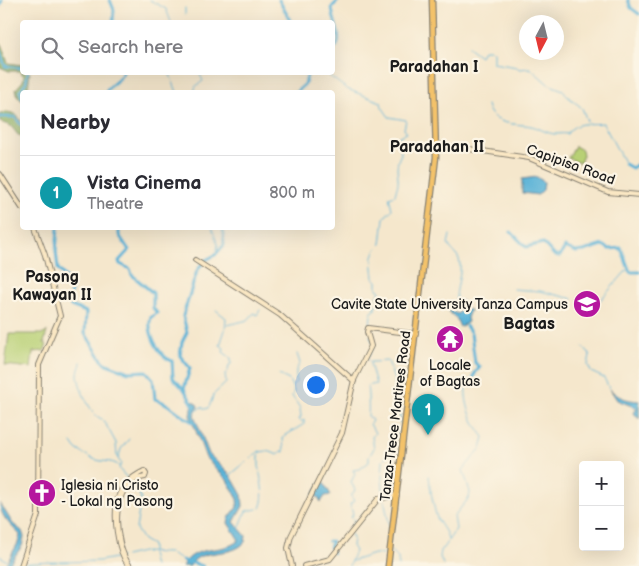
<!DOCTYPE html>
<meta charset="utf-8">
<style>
body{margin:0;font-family:"Balsamiq Sans",sans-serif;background:#f7f7f7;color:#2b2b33}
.controls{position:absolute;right:15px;bottom:15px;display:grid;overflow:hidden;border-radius:5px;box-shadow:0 5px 20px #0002}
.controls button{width:45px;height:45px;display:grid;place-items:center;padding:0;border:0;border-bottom:1px solid #e1e1e2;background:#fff;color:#2b2b33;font:25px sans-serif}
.compass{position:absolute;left:519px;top:15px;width:45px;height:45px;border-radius:50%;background:#fff;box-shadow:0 5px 20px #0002;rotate:187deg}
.you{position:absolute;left:315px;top:384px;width:18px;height:18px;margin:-12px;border:4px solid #fff;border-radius:50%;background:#1a73e8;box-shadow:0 0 0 8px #1a73e833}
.badge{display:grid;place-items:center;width:32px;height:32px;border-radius:50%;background:#0b8043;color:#fff;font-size:16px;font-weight:700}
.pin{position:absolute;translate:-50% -41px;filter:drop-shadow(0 1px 2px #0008)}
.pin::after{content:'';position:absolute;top:26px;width:18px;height:15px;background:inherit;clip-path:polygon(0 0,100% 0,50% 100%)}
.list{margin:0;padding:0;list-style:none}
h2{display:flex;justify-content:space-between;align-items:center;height:65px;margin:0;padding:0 20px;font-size:21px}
h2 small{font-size:16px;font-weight:400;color:#7c7c81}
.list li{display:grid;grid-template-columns:32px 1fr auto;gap:15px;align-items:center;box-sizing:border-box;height:75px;padding:0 20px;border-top:1px solid #e1e1e2}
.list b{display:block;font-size:19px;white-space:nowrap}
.list p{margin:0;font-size:16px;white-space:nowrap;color:#7c7c81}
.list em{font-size:16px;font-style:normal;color:#7c7c81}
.icon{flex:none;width:28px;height:28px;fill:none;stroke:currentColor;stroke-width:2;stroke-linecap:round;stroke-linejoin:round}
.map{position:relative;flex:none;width:639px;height:566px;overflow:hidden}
.search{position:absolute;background:#fff;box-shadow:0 5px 20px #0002;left:20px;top:20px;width:315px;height:55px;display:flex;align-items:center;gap:12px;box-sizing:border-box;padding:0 18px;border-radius:5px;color:#7c7c81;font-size:19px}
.panel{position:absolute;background:#fff;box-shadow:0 5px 20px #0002;left:20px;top:90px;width:315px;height:140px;border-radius:5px}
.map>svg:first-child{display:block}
.green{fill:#b8d075;stroke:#6a7648}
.forest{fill:#92b266;stroke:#576741}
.water{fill:#5ab2d7;stroke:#3b677a}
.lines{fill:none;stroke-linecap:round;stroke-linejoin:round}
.stream{stroke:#5ab2d7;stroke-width:1}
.canal{stroke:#5ab2d7;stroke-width:2.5}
.river{stroke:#5ab2d7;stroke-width:3}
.secondary-casing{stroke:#888274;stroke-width:6}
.primary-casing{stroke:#888274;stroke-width:7}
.secondary{stroke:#fae7c3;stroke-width:4}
.primary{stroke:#f3c26a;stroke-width:4.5}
.labels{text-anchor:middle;stroke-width:4.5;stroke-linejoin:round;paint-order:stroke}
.street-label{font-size:14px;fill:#1c1c1c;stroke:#fcf5e5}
.poi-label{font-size:14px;fill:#1c1c1c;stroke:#fcf5e5;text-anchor:end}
.quarter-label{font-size:16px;font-weight:bold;fill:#1c1c1c;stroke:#fcf5e5}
</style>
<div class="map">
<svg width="639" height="566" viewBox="0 0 639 566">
<rect width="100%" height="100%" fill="#fcf5e5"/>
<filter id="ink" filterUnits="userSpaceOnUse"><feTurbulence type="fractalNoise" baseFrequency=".02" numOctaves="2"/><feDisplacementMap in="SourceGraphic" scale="10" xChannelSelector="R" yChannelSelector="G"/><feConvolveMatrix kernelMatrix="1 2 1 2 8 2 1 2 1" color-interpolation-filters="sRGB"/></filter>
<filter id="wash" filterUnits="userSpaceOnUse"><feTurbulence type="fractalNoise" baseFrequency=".0096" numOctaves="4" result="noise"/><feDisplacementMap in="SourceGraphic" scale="20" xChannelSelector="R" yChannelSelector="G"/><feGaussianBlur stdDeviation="1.12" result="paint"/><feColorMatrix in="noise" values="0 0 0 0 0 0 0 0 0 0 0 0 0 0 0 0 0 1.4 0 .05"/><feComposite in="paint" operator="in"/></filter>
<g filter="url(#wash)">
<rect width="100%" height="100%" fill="#f5e7cc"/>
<g class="green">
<path d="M575 146 582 150 583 155 580 163 568 158Z"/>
<path d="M47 331 44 343 47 345 44 351 33 352 31 368 5 365 9 334H44Z"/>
</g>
<g class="forest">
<path d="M0 41 8 63 22 65V72L30 73 28 88 22 92V101L18 97 16 89 23 81 24 76 19 71H9L0 67Z"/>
<path d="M6 112C21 113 23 123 22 136L18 135 11 126 0 122V114Z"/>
</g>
<g class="water">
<path d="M537 177 544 182 543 190 538 195 522 193V179Z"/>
<path d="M455 301H462L465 309 470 310 467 318 468 322 460 327 456 318 448 311 449 309 457 314 461 311Z"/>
<path d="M610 389C618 398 627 400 639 401V419L634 413 637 408 617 400Z"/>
<path d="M194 401 198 406 194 415 209 454 231 476 242 495 243 506 234 522 246 536 245 542C231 559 200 546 190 566H182C198 542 222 555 239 540L228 523 229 518 237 507 238 499 227 480 206 458 190 415Z"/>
<path d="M322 480 331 495 325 496 321 502 318 497 312 496Z"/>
<path d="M0 503 13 524 22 531 24 537 22 546 8 566H5L18 543 20 535C11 525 0 517 0 503Z"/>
</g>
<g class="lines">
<g class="stream">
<path d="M150 0 166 9 171 22"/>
<path d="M185 14V8"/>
<path d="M468 47 480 56 483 50H491L493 52V63L517 67 519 69 530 68 548 84 563 90 566 95 582 108 587 121"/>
<path d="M169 72 177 92"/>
<path d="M324 72 347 89 381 102 382 107 389 117 406 120 404 129 407 133 399 136 401 154C396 163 397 168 398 178 399 183 396 190 395 195L389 197 392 209 384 218 381 244C369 255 373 263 374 278L377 281V289L380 291 377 298 379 303 375 305V310L371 313 370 327"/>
<path d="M194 92 196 86 203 81 199 72"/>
<path d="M487 105C492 127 516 123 531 126 538 127 547 134 556 134 560 134 562 133 567 134 576 120 590 125 603 123L625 164"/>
<path d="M212 228 218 245 216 254"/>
<path d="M450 235 448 244C450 250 457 253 459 259 463 272 456 286 456 299L458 301"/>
<path d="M513 289 540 291 573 299"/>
<path d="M578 302 585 307"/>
<path d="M595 306 628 269"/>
<path d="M227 325 248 320 254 313 257 315 260 310"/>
<path d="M370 336 374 346 367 359 371 363"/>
<path d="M583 347 590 355 588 365 591 372 604 378 610 390"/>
<path d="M81 362C81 367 78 369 78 374 78 385 91 417 102 419"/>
<path d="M371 362 388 361C395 381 401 402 400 423"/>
<path d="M292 386 296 382V370L300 363 297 354"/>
<path d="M196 411 201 407 206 409 209 407 214 394 226 383 225 374 228 371 229 365 231 364V358L223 352 224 348 220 345 225 330 226 318 216 310"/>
<path d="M104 421 116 443 117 457"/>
<path d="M72 443 76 449 84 454"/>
<path d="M260 451C255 471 268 491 260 508"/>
<path d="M258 452 268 451 278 455 281 451 284 452 283 437 304 424V420L301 422 299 419 301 417 300 408 292 396 294 391 289 380 279 375"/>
<path d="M86 455C99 465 111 458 119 466"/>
<path d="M229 476 257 453"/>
<path d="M429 476C430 489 433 503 436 515 439 525 447 530 448 540"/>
<path d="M128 479 119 469 121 463 118 459 121 449 129 439"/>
<path d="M382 479 383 460 389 454 399 428"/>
<path d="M382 480 384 495"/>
<path d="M133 483 141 498 136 529 143 540 152 545V552"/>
<path d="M384 498 390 530"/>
<path d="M239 529 246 511 257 509"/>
<path d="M350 530 352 524 357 522 351 518 353 514 350 504 354 501 351 496 355 490 351 482 355 474 353 470 360 469 369 462V457L374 448 372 437 375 433 370 424 372 420 368 416C369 412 368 389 367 386L376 384 370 364"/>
<path d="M391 551 398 558 399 566"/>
<path d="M151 554 154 566"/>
<path d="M172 555 182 560"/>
<path d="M0 556 14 566"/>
<path d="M125 556 142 552 169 553"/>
<path d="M116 558 121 557"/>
<path d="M352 561 374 554H388"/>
<path d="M60 562 99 561 115 558"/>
<path d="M443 564 440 557 441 551 456 529 454 516 469 498 470 492 463 470 481 448 484 437C472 422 464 404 466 383L474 377"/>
<path d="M23 565 30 563 58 562"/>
<path d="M349 566 355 551 352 546 353 538 351 534"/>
</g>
<g class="canal">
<path d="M328 541H332L330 547 333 553"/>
<path d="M182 560 203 566"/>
</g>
<g class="river">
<path d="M110 0 114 10 113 22"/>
<path d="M279 0 291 22"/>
<path d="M628 0 631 8 639 14"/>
<path d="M0 6 2 0"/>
<path d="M0 51 5 66 22 68"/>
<path d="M332 51C347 41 332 22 332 7L339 0"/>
<path d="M106 92C110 84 121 80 123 72"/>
<path d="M296 92 305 84 308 72"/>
<path d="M22 98 20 91 26 82 28 72"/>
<path d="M0 117H15L22 126"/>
<path d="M625 164 632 168 639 163"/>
<path d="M58 228 56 251 58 269 72 284 69 302 71 306 86 312 85 333 104 363 129 372 146 371 153 379 155 399C171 403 179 416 195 423"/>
<path d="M119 228V235L129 250 119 261 120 264 130 269 132 275 153 293V308L157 313 151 317C146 331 159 357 172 361L173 378 184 389"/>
<path d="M511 232 526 247 543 243 555 256H560L565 247 576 252 584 251 603 245 609 249 621 248 630 272H639"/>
<path d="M466 326 471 333 475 363 480 367 475 373 474 377"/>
<path d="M194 406 184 389 190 368 180 356 182 342 187 332 183 316 197 271 204 261 215 255 224 245 223 228"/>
</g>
</g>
</g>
<g filter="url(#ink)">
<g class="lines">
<defs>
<g id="secondary">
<path d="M436 144 529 158 608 192 639 195"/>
<path d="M0 174 22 208"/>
<path d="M195 260 280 315 354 381"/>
<path d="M21 566 38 515 39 365 60 316 45 255 35 228"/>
<path d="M129 566C117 551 112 513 119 495 123 484 134 476 144 471L146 474 145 477C108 481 113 543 130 566"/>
<path d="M292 566 288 548 291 536 342 433 354 380 371 346 367 332 368 328 416 334"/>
<path d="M304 566 330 559 378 499 397 495"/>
</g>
<path id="primary" d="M388 566 436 157 432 0"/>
</defs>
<use href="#secondary" class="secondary-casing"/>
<use href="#primary" class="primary-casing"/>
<use href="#secondary" class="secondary"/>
<use href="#primary" class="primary"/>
</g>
</g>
<defs>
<symbol id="university-disc" viewBox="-11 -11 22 22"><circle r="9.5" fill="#b5179e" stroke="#fcf5e5"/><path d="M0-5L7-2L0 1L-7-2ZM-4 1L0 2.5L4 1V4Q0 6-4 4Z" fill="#fff"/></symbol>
<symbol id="temple-disc" viewBox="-11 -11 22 22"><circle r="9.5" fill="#b5179e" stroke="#fcf5e5"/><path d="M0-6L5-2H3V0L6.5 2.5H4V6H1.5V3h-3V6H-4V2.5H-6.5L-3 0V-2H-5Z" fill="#fff"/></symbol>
<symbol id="church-disc" viewBox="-11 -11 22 22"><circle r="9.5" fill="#b5179e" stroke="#fcf5e5"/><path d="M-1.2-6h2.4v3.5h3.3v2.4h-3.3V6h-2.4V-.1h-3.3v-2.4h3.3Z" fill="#fff"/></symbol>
</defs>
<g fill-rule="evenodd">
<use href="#university-disc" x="571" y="288" width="32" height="32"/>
<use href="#temple-disc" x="434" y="323" width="32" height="32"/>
<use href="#church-disc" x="26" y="477" width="32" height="32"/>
</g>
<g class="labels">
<g class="street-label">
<text transform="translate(571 164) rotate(20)" y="5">Capipisa Road</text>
<text transform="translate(395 416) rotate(-83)" y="5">Tanza-Trece Martires Road</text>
</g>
<g class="poi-label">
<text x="568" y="309">Cavite State University Tanza Campus</text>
<text x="450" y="370" text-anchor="middle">Locale<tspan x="450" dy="16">of Bagtas</tspan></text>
<text x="61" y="490" text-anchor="start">Iglesia ni Cristo<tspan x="61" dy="16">- Lokal ng Pasong</tspan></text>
</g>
<g class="quarter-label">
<text x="434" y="72">Paradahan I</text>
<text x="437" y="152">Paradahan II</text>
<text x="52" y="282">Pasong<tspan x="52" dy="18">Kawayan II</tspan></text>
<text x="529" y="329">Bagtas</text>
</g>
</g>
</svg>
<div class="controls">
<button>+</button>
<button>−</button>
</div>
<svg class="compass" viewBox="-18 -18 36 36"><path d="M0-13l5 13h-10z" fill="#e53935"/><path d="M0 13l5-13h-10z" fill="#7c7c81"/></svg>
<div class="you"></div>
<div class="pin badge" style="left:428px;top:435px;background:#0f9aa8">1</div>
<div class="search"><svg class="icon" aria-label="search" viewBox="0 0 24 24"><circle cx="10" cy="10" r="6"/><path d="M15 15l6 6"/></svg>Search here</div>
<section class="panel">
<h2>Nearby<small></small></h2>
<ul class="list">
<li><span class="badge" style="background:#0f9aa8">1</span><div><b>Vista Cinema</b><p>Theatre</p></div><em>800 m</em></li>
</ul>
</section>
</div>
